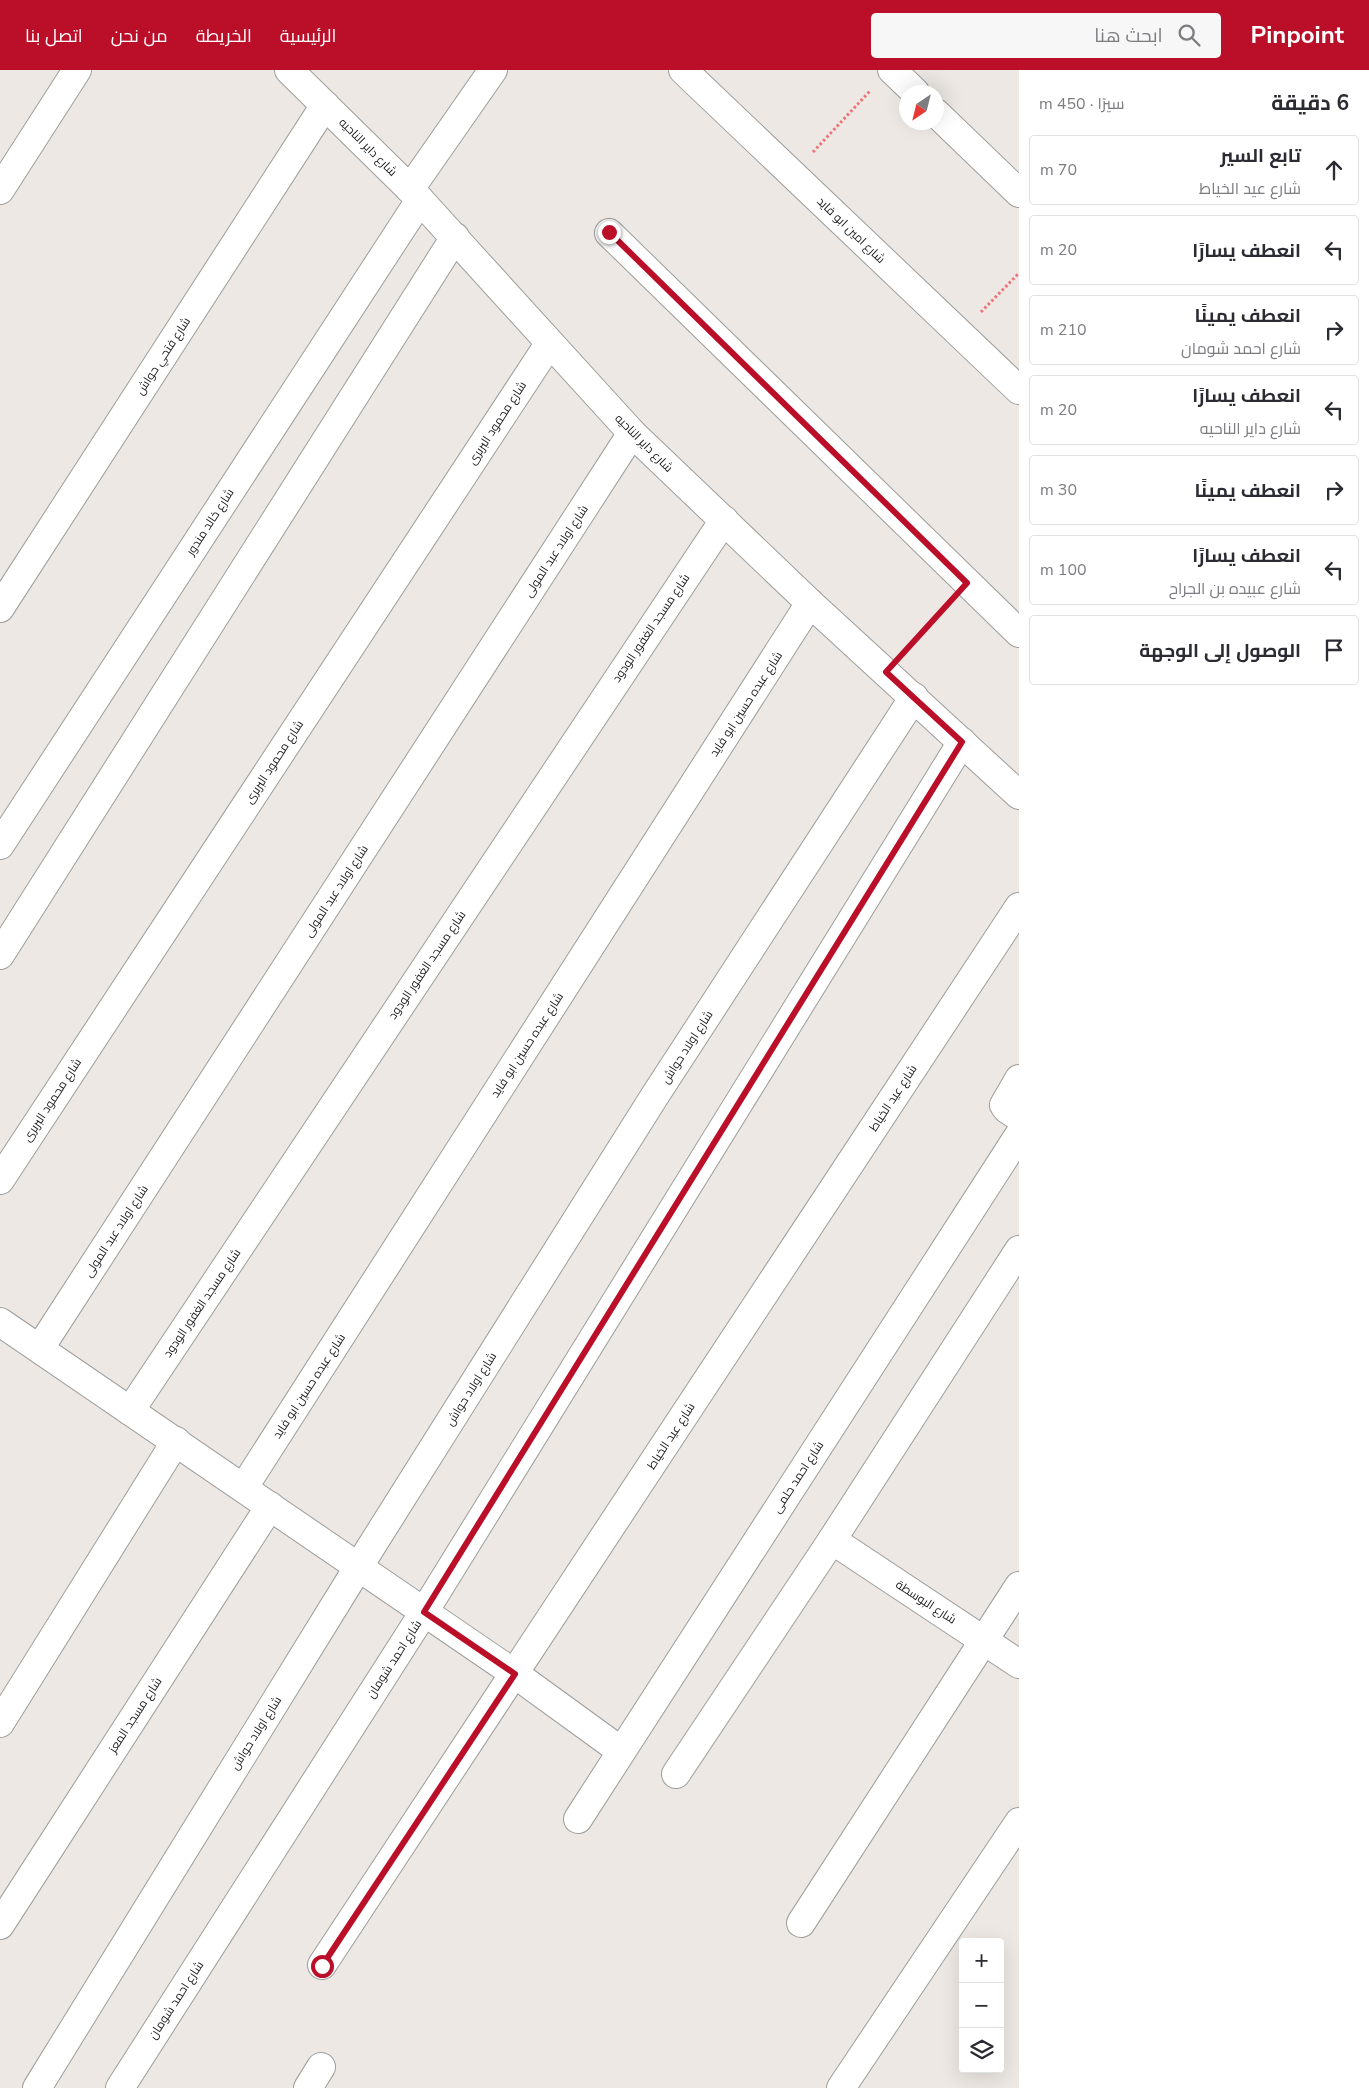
<!DOCTYPE html>
<html lang="ar">
<meta charset="utf-8">
<style>
body{margin:0;font-family:"Nunito Sans",Cairo,sans-serif;background:#f7f7f7;color:#2b2b33;direction:rtl}
.controls{position:absolute;right:15px;bottom:15px;display:grid;overflow:hidden;border-radius:5px;box-shadow:0 5px 20px #0002}
.controls button{width:45px;height:45px;display:grid;place-items:center;padding:0;border:0;border-bottom:1px solid #e1e1e2;background:#fff;color:#2b2b33;font:25px sans-serif}
.compass{position:absolute;left:899px;top:15px;width:45px;height:45px;border-radius:50%;background:#fff;box-shadow:0 5px 20px #0002;rotate:215deg}
.stop{position:absolute;width:15px;height:15px;margin:-11px;border:4px solid #bb0e28;border-radius:50%;background:#fff}
.stop.end{background:#bb0e28;border-color:#fff;box-shadow:0 1px 5px #0008}
.list{margin:0;padding:0;list-style:none}
h2{display:flex;justify-content:space-between;align-items:center;height:65px;margin:0;padding:0 20px;font-size:21px}
h2 small{font-size:16px;font-weight:400;color:#7c7c81}
.list li{display:grid;grid-template-columns:32px 1fr auto;gap:15px;align-items:center;box-sizing:border-box;height:70px;margin:0 10px 10px;padding:0 10px;border:1px solid #e1e1e2;border-radius:5px}
.list b{display:block;font-size:19px;white-space:nowrap}
.list p{margin:0;font-size:16px;white-space:nowrap;color:#7c7c81}
.list em{font-size:16px;font-style:normal;color:#7c7c81}
.icon{flex:none;width:28px;height:28px;fill:none;stroke:currentColor;stroke-width:2;stroke-linecap:round;stroke-linejoin:round}
.map{position:relative;flex:none;width:1019px;height:2018px;overflow:hidden;direction:ltr}
header{display:flex;align-items:center;gap:30px;box-sizing:border-box;height:70px;padding:0 25px;background:#bb0e28;color:#fff}
header strong{font-size:24px}
nav{display:flex;gap:28px;margin-inline-start:auto;font-size:18px}
.search{width:350px;height:45px;background:#f7f7f7;display:flex;align-items:center;gap:12px;box-sizing:border-box;padding:0 18px;border-radius:5px;color:#7c7c81;font-size:19px}
main{display:flex}
aside{flex:1;background:#fff}
.map>svg:first-child{display:block}
.lines{fill:none;stroke-linecap:round;stroke-linejoin:round}
.street-casing{stroke:#9d9d9d;stroke-width:30}
.path{stroke:#f07177;stroke-width:3;stroke-dasharray:2.5 2.5;stroke-linecap:butt}
.street{stroke:#fff;stroke-width:28}
.route{stroke:#bb0e28;stroke-width:6}
.labels{text-anchor:middle;stroke-width:4;stroke-linejoin:round;paint-order:stroke}
.street-label{font-size:12px;fill:#1c1c1c;stroke:#fff}
</style>
<header>
<strong>Pinpoint</strong>
<div class="search"><svg class="icon" aria-label="search" viewBox="0 0 24 24"><circle cx="10" cy="10" r="6"/><path d="M15 15l6 6"/></svg>ابحث هنا</div>
<nav><a>الرئيسية</a><a>الخريطة</a><a>من نحن</a><a>اتصل بنا</a></nav>
</header>
<main>
<aside>
<h2>6 دقيقة<small>سيرًا · 450 m</small></h2>
<ul class="list">
<li><svg class="icon" aria-label="ahead" viewBox="0 0 24 24"><path d="M12 20V5M6 11l6-6 6 6"/></svg><div><b>تابع السير</b><p>شارع عيد الخياط</p></div><em>70 m</em></li>
<li><svg class="icon" aria-label="left" viewBox="0 0 24 24"><path d="M17 20v-9H6M10 6l-5 5 5 5"/></svg><div><b>انعطف يسارًا</b></div><em>20 m</em></li>
<li><svg class="icon" aria-label="right" viewBox="0 0 24 24"><path d="M7 20v-9h11M14 6l5 5-5 5"/></svg><div><b>انعطف يمينًا</b><p>شارع احمد شومان</p></div><em>210 m</em></li>
<li><svg class="icon" aria-label="left" viewBox="0 0 24 24"><path d="M17 20v-9H6M10 6l-5 5 5 5"/></svg><div><b>انعطف يسارًا</b><p>شارع داير الناحيه</p></div><em>20 m</em></li>
<li><svg class="icon" aria-label="right" viewBox="0 0 24 24"><path d="M7 20v-9h11M14 6l5 5-5 5"/></svg><div><b>انعطف يمينًا</b></div><em>30 m</em></li>
<li><svg class="icon" aria-label="left" viewBox="0 0 24 24"><path d="M17 20v-9H6M10 6l-5 5 5 5"/></svg><div><b>انعطف يسارًا</b><p>شارع عبيده بن الجراح</p></div><em>100 m</em></li>
<li><svg class="icon" aria-label="arrive" viewBox="0 0 24 24"><path d="M6 21V4h12l-3 4 3 4H6"/></svg><div><b>الوصول إلى الوجهة</b></div></li>
</ul>
</aside>
<div class="map">
<svg width="1019" height="2018" viewBox="0 0 1019 2018">
<rect width="100%" height="100%" fill="#ede8e3"/>
<g class="lines">
<defs>
<g id="street">
<path d="M289 0 410 119 632 363 810 533 1019 725"/>
<path d="M683 0 1019 320"/>
<path d="M892 0 915 22"/>
<path d="M936 43 1019 123"/>
<path d="M410 119 493 0"/>
<path d="M0 120 77 0"/>
<path d="M609 163 1019 563"/>
<path d="M0 538 325 35"/>
<path d="M0 775 420 130"/>
<path d="M0 885 455 167"/>
<path d="M1019 1009 1004 1035 1007 1039 1019 1047"/>
<path d="M0 1110 549 274"/>
<path d="M0 1252 515 1604 621 1681"/>
<path d="M40 1278 632 363"/>
<path d="M130 1341 724 450"/>
<path d="M244 1417 810 533"/>
<path d="M832 1470 1019 1594"/>
<path d="M0 1653 176 1371"/>
<path d="M676 1704 832 1470 1019 1180"/>
<path d="M578 1749 1019 1065"/>
<path d="M801 1853 1019 1516"/>
<path d="M0 1855 270 1436"/>
<path d="M322 1895 1019 837"/>
<path d="M37 2018 359 1496 654 1027 914 627"/>
<path d="M120 2018 424 1542 962 672"/>
<path d="M308 2018 321 1997"/>
<path d="M841 2018 1019 1752"/>
</g>
</defs>
<use href="#street" class="street-casing"/>
<g class="path">
<path d="M813 82 870 21"/>
<path d="M981 242 1019 203"/>
<path d="M906 581 947 536"/>
</g>
<use href="#street" class="street"/>
</g>
<g class="lines">
<path class="route" d="M322 1896 515 1604 424 1542 962 672 886 602 967 513 609 162"/>
</g>
<g class="labels">
<g class="street-label">
<text transform="translate(368 77) rotate(45)" y="4">شارع داير الناحيه</text>
<text transform="translate(851 160) rotate(44)" y="4">شارع امين ابو فايد</text>
<text transform="translate(163 286) rotate(-57)" y="4">شارع فتحي حواش</text>
<text transform="translate(497 353) rotate(-57)" y="4">شارع محمود البربرى</text>
<text transform="translate(644 373) rotate(45)" y="4">شارع داير الناحيه</text>
<text transform="translate(210 452) rotate(-57)" y="4">شارع خالد مندور</text>
<text transform="translate(556 481) rotate(-57)" y="4">شارع اولاد عبد المولى</text>
<text transform="translate(651 558) rotate(-56)" y="4">شارع مسجد الغفور الودود</text>
<text transform="translate(746 634) rotate(-57)" y="4">شارع عبده حسين ابو فايد</text>
<text transform="translate(274 692) rotate(-57)" y="4">شارع محمود البربرى</text>
<text transform="translate(336 821) rotate(-57)" y="4">شارع اولاد عبد المولى</text>
<text transform="translate(427 895) rotate(-56)" y="4">شارع مسجد الغفور الودود</text>
<text transform="translate(527 975) rotate(-57)" y="4">شارع عبده حسين ابو فايد</text>
<text transform="translate(687 977) rotate(-57)" y="4">شارع اولاد حواش</text>
<text transform="translate(893 1028) rotate(-57)" y="4">شارع عيد الخياط</text>
<text transform="translate(52 1030) rotate(-57)" y="4">شارع محمود البربرى</text>
<text transform="translate(116 1161) rotate(-57)" y="4">شارع اولاد عبد المولى</text>
<text transform="translate(202 1233) rotate(-56)" y="4">شارع مسجد الغفور الودود</text>
<text transform="translate(309 1316) rotate(-57)" y="4">شارع عبده حسين ابو فايد</text>
<text transform="translate(471 1319) rotate(-58)" y="4">شارع اولاد حواش</text>
<text transform="translate(671 1366) rotate(-57)" y="4">شارع عيد الخياط</text>
<text transform="translate(798 1407) rotate(-57)" y="4">شارع احمد حلمى</text>
<text transform="translate(926 1532) rotate(33)" y="4">شارع البوسطة</text>
<text transform="translate(394 1589) rotate(-57)" y="4">شارع احمد شومان</text>
<text transform="translate(135 1645) rotate(-57)" y="4">شارع مسجد المعز</text>
<text transform="translate(256 1663) rotate(-58)" y="4">شارع اولاد حواش</text>
<text transform="translate(176 1930) rotate(-57)" y="4">شارع احمد شومان</text>
</g>
</g>
</svg>
<div class="controls">
<button>+</button>
<button>−</button>
<button><svg class="icon" aria-label="layers" viewBox="0 0 24 24"><path d="M12 4l9 5-9 5-9-5zM3 14l9 5 9-5"/></svg></button>
</div>
<svg class="compass" viewBox="-18 -18 36 36"><path d="M0-13l5 13h-10z" fill="#e53935"/><path d="M0 13l5-13h-10z" fill="#7c7c81"/></svg>
<div class="stop" style="left:322px;top:1896px"></div>
<div class="stop end" style="left:609px;top:162px"></div>
</div>
</main>
